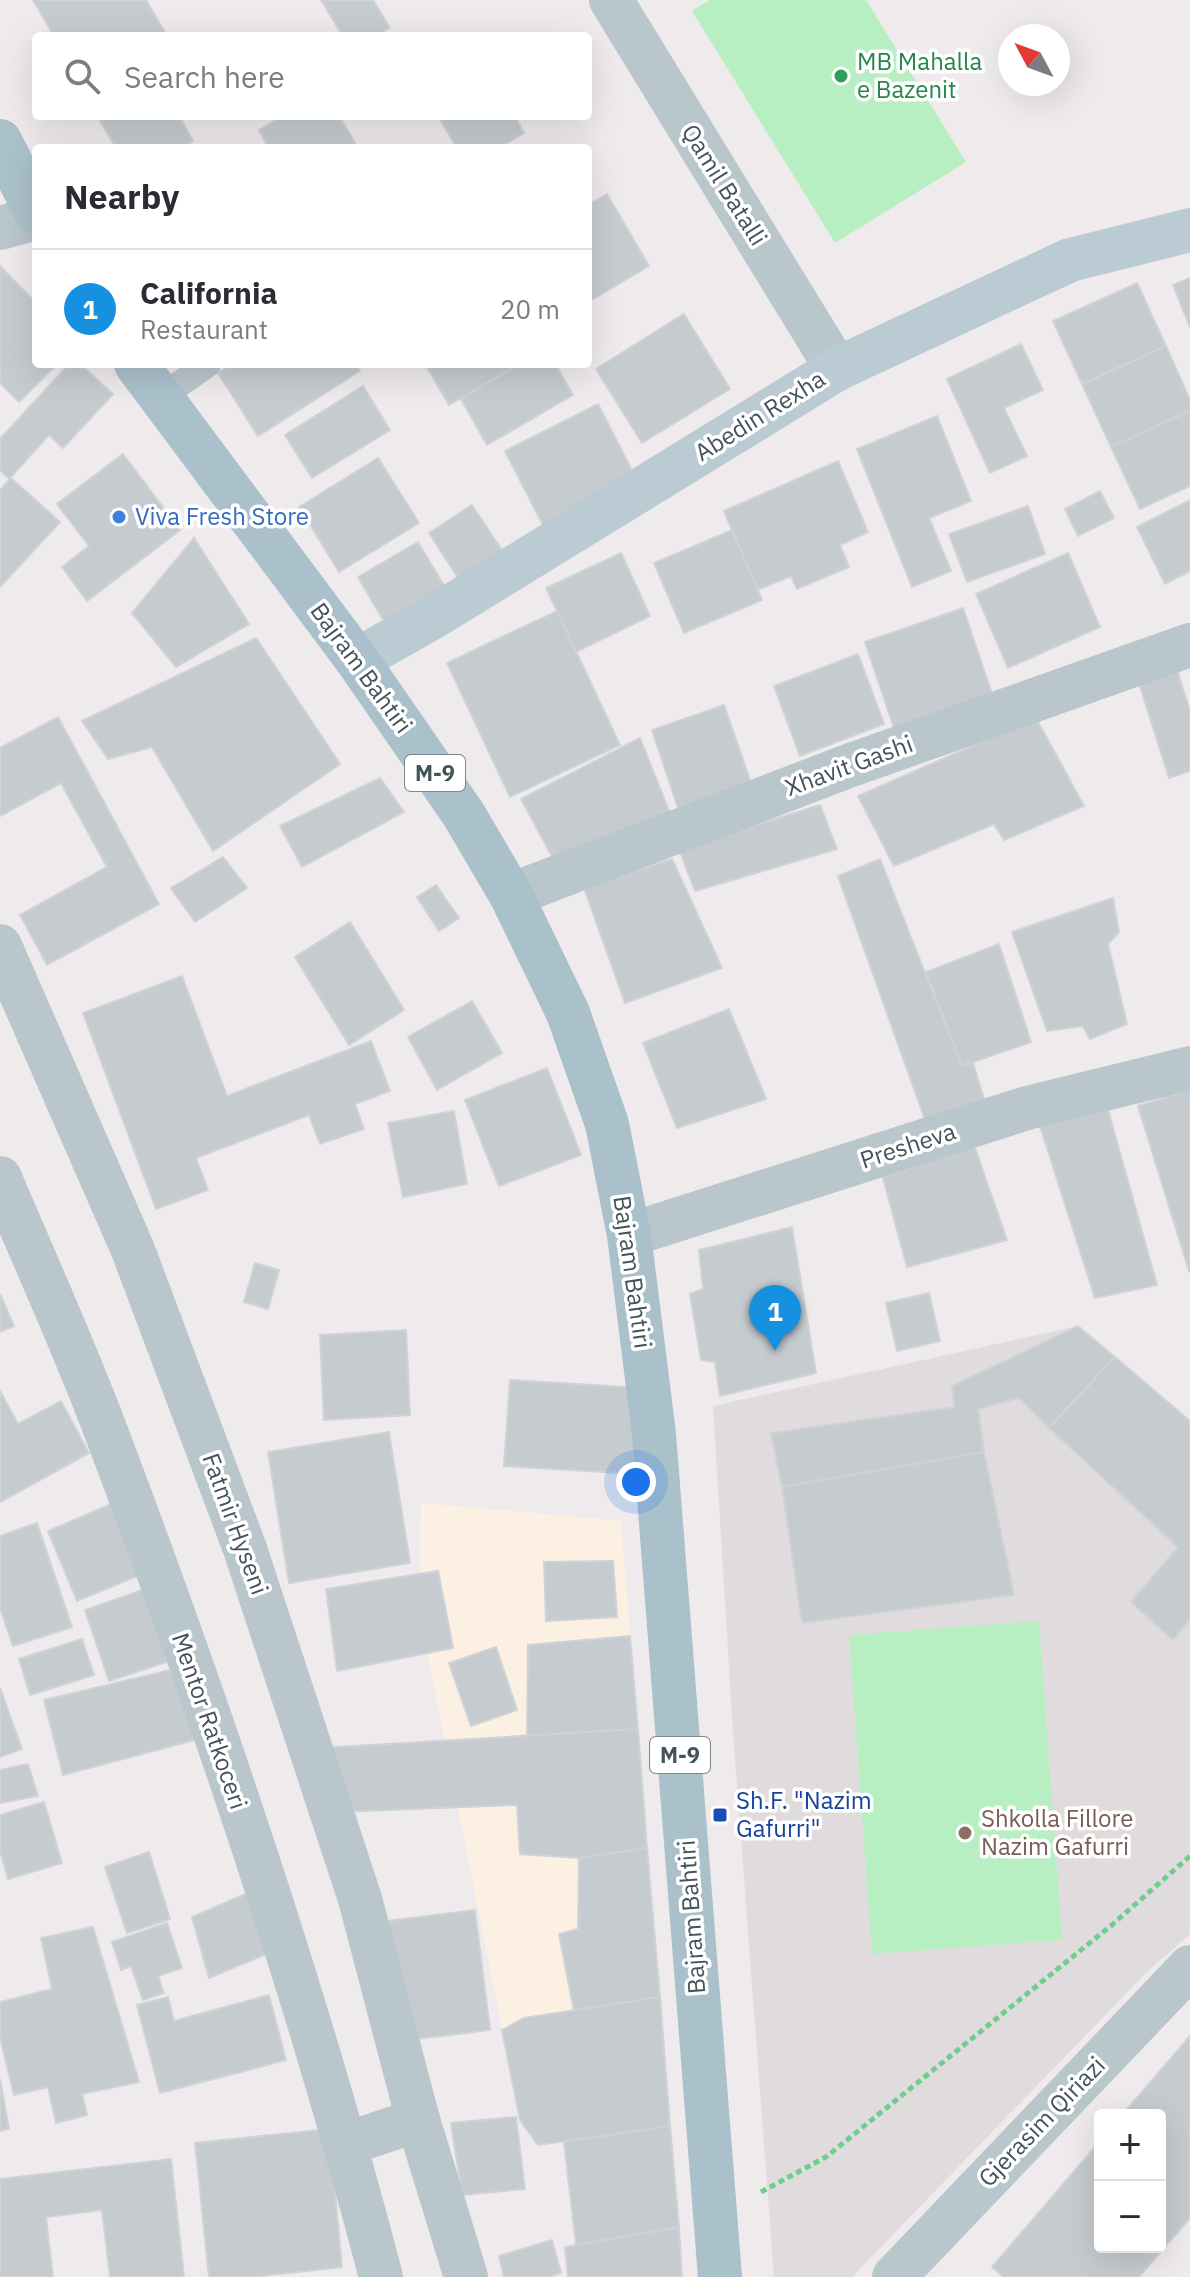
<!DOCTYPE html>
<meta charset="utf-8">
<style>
body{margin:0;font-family:"IBM Plex Sans",sans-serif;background:#f7f7f7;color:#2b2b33}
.controls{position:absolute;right:24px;bottom:24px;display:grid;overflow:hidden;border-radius:8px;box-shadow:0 8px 32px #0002}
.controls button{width:72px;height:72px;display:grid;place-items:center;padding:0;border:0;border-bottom:2px solid #e1e1e2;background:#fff;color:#2b2b33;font:40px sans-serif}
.compass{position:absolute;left:998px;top:24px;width:72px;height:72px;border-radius:50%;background:#fff;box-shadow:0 8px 32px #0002;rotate:311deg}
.you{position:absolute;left:636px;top:1482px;width:28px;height:28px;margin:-20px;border:6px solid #fff;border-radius:50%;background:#1a73e8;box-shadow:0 0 0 12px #1a73e833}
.badge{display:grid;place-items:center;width:52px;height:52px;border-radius:50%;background:#1591df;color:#fff;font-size:26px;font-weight:700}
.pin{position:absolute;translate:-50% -66px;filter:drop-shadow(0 2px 4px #0008)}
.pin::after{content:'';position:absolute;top:42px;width:28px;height:24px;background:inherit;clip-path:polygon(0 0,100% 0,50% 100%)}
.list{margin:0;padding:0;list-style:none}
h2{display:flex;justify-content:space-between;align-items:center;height:104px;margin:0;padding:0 32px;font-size:34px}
h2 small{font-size:26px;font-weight:400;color:#7c7c81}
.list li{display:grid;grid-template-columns:52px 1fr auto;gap:24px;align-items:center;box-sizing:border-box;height:120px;padding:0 32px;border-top:2px solid #e1e1e2}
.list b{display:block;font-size:30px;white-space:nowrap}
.list p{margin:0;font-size:26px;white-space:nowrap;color:#7c7c81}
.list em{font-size:26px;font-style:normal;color:#7c7c81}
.icon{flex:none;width:44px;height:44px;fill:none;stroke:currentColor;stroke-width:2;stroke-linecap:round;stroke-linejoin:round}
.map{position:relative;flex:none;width:1190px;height:2277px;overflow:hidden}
.search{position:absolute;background:#fff;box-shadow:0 8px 32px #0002;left:32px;top:32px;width:560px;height:88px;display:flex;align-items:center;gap:20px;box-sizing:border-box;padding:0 28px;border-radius:8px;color:#7c7c81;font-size:30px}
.panel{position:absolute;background:#fff;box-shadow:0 8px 32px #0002;left:32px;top:144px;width:560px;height:224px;border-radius:8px}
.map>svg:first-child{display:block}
.commercial{fill:#fcf0e2}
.education{fill:#e0dcde}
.green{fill:#b7efc3}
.building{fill:#c5cbcf;stroke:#cfd3d8;stroke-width:2}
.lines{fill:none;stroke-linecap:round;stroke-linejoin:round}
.path{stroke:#6fcd8e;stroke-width:5;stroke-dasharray:6 4;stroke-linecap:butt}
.lane{stroke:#b9c6cc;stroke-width:26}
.street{stroke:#b9c6cc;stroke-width:44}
.secondary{stroke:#bbcbd4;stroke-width:44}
.primary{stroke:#aac1cc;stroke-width:44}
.leisure-dot{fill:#2e9e5b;stroke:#fff;stroke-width:3}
.shop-dot{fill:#3f7fe0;stroke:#fff;stroke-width:3}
.transit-dot{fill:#1a4fb4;stroke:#fff;stroke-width:3}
.education-dot{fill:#8d6e63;stroke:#fff;stroke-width:3}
.labels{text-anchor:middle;stroke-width:7;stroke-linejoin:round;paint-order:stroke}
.shield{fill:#fff;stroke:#7c878b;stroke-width:2}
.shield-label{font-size:22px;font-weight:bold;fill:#445359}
.leisure-label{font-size:24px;fill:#27864d;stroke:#fff;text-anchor:start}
.street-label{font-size:24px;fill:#445359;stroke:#fff}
.shop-label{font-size:24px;fill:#366cbe;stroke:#fff;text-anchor:start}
.transit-label{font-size:24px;fill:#164399;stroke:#fff;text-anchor:start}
.education-label{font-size:24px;fill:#785e54;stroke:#fff;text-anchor:start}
</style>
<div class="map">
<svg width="1190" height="2277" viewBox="0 0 1190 2277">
<rect width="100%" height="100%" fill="#efebec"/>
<path class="commercial" d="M421 1503 621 1521 682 2277H568L565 2247 576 2244 564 2143 538 2145 520 2120 420 1615Z"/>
<path class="education" d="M1078 1326 1190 1421V1934L1147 1972 852 2277H774L733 1733 713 1406Z"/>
<g class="green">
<path d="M709 0H866L966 162 835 243 692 11Z"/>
<path d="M1039 1621 1062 1940 872 1954 849 1635Z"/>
</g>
<g class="building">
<path d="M33 0H146L167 36H54Z"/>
<path d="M321 0H373L390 28 376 36H343Z"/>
<path d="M97 116H179L193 141 180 148H116Z"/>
<path d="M282 116H339L358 148H269L259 130Z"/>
<path d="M438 116H515L524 133 498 148H457Z"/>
<path d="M607 194 649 266 588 302V205Z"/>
<path d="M0 266 36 303V364H57L19 402 0 383Z"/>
<path d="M1190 278V327L1173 285Z"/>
<path d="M1137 283 1166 346 1082 384 1053 321Z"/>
<path d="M684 314 730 389 642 443 596 369Z"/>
<path d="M1021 344 1043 390 1004 408 1027 456 990 473 947 379Z"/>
<path d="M1166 346 1190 400V411L1111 447 1082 384Z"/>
<path d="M69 364H80L113 394 63 448 49 435 9 479 0 470V439Z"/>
<path d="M233 364H356L360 371 258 436 218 373Z"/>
<path d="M425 364H510L513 368 449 405Z"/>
<path d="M520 364H555L573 395 487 445 461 399Z"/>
<path d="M363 386 390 430 312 478 285 435Z"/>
<path d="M598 404 640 486 547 533 505 451Z"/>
<path d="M1190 411V486L1140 509 1111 447Z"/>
<path d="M937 416 971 501 929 518 951 571 912 587 857 449Z"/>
<path d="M123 454 180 530 87 601 62 567 89 546 57 504Z"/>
<path d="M378 458 419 523 339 572 299 507Z"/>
<path d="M838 461 868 532 840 545 849 567 797 589 791 576 757 590 724 511Z"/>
<path d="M11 478 60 522 0 587V490Z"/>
<path d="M1100 491 1114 518 1078 536 1065 509Z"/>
<path d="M1190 500V571L1165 584 1137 527Z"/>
<path d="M472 505 507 558 464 587 429 533Z"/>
<path d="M1028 506 1045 554 967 582 949 534Z"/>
<path d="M732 530 762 600 684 633 654 563Z"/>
<path d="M194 538 249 624 176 667 132 613Z"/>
<path d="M418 542 449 594 389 630 358 577Z"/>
<path d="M621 553 650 616 576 652 546 588Z"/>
<path d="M1068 553 1100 627 1008 668 976 594Z"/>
<path d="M963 608 995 703 897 737 865 642Z"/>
<path d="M557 611 620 745 510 797 447 663Z"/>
<path d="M256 638 340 764 213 851 152 747 108 759 82 721Z"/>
<path d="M858 654 884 724 800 756 774 686Z"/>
<path d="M1175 664 1190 711V771L1169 778 1137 677Z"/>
<path d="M724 705 751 783 678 808 652 730Z"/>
<path d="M58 717 159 904 47 965 20 915 107 867 61 783 0 816V748Z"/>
<path d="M1036 718 1084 806 1004 840 994 824 894 866 858 796Z"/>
<path d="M640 738 677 831 562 875 521 799Z"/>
<path d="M380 778 404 812 302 867 280 826Z"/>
<path d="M820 805 837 849 695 891 679 849Z"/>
<path d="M223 857 247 888 195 922 171 888Z"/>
<path d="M672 859 722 968 625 1003 584 888Z"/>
<path d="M880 859 962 1066 973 1063 987 1109 929 1131 838 876Z"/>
<path d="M436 885 459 918 439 931 417 897Z"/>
<path d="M1113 898 1119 932 1108 944 1127 1024 1090 1039 1083 1026 1047 1031 1012 932Z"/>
<path d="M350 922 404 1010 349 1045 295 957Z"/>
<path d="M999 944 1031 1042 962 1066 926 972Z"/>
<path d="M182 976 227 1096 371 1041 390 1091 355 1104 364 1129 320 1144 309 1115 196 1158 208 1190 156 1209 83 1013Z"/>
<path d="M472 1001 502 1053 437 1090 408 1037Z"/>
<path d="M729 1009 766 1099 677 1128 643 1043Z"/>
<path d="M547 1068 581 1155 499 1186 465 1100Z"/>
<path d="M1190 1090V1270L1189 1271 1138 1106Z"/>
<path d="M1108 1110 1157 1285 1095 1298 1040 1126Z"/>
<path d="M454 1111 467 1184 403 1197 388 1123Z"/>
<path d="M974 1145 1007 1240 907 1267 883 1178Z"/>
<path d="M792 1227 816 1373 720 1396 715 1362 701 1360 690 1294 703 1289 699 1250Z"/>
<path d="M255 1263 279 1270 268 1309 244 1302Z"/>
<path d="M929 1293 940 1341 897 1351 886 1303Z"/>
<path d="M0 1294 14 1326 0 1332Z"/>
<path d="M1078 1326 1115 1357 1049 1428 1019 1398 978 1409 984 1452 782 1487 771 1433 955 1407 952 1386Z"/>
<path d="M406 1330 410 1415 324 1420 320 1335Z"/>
<path d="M1115 1357 1190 1421V1619L1173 1640 1131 1602 1178 1547 1049 1428Z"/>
<path d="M510 1380 641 1388 635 1474 504 1466Z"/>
<path d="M0 1391 18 1424 61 1401 89 1453 0 1502Z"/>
<path d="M389 1432 410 1563 289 1583 268 1452Z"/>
<path d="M984 1452 1014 1595 802 1623 782 1487Z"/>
<path d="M111 1504 140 1575 77 1601 48 1531Z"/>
<path d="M37 1523 72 1627 13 1646 0 1608V1536Z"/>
<path d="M613 1561 617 1617 546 1621 544 1562Z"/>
<path d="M438 1571 453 1648 337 1671 326 1589Z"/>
<path d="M145 1589 169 1661 109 1681 85 1610Z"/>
<path d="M630 1636 638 1729 527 1736 528 1645Z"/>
<path d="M82 1639 94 1675 30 1695 19 1659Z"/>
<path d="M496 1647 517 1710 471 1726 449 1663Z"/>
<path d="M179 1668 202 1738 63 1775 44 1700Z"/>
<path d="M0 1688 22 1749 0 1757Z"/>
<path d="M638 1729 647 1848 579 1858 520 1854 517 1805 337 1812 320 1748Z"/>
<path d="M28 1764 38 1796 0 1803V1770Z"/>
<path d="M44 1802 62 1863 8 1879 0 1851V1815Z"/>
<path d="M647 1848 660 1997 574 2011 559 1934 578 1929 579 1858Z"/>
<path d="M149 1852 170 1919 127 1933 105 1867Z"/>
<path d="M254 1890 274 1951 209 1978 192 1917Z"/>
<path d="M475 1910 490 2030 401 2041 386 1921Z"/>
<path d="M167 1923 182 1968 158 1976 164 1993 143 2000 131 1966 121 1970 112 1942Z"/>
<path d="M93 1927 139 2082 82 2094 87 2115 56 2123 48 2087 14 2095 0 2037V2002L52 1989 41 1938Z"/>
<path d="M269 1995 286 2060 160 2093 137 2005 168 1997 174 2021Z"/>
<path d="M660 1997 670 2126 538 2145 520 2120 502 2030 524 2018Z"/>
<path d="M1190 2036V2218L1139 2277H1004L992 2267 1100 2141V2247H1160V2115H1122Z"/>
<path d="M0 2079 9 2129 0 2131Z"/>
<path d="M516 2117 525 2189 462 2195 451 2123Z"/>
<path d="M670 2126 679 2227 576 2245 564 2142Z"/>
<path d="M329 2129 342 2267 251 2277H209L195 2143Z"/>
<path d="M171 2159 184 2277H110L102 2210 46 2217 53 2277H0V2179Z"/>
<path d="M679 2227 682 2277H568L565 2247Z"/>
<path d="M552 2240 561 2273 548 2277H504L499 2256Z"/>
</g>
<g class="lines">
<path class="path" d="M761 2192 826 2157 1113 1924 1190 1856"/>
<path class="lane" d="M161 397 208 364"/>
<g class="street">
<path d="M611 0 837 369"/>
<path d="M0 228 36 218"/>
<path d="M511 895 851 765 1190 645"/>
<path d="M0 946 133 1250 245 1549 360 1899 418 2120"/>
<path d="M0 1178C35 1261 73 1344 105 1429 210 1706 306 1990 381 2277"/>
<path d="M629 1235 1027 1108 1190 1068"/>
<path d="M346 2144 418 2120 466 2277"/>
<path d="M894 2277 1190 1967"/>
</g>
<path class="secondary" d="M357 660 435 616 837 369 1070 260 1190 230"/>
<g class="primary">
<path d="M0 141 36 212"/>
<path d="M136 364 357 660 464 815 511 895 568 1013 607 1124 629 1235 654 1434 720 2277"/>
</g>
</g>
<circle class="leisure-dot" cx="841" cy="76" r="8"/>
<circle class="shop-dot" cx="119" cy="517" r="8"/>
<rect class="transit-dot" x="712" y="1807" width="16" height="16" rx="4"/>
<circle class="education-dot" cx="965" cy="1833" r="8"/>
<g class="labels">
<g class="shield">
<rect x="405" y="755" width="60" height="36" rx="6"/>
<rect x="650" y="1737" width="60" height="36" rx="6"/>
</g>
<g class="shield-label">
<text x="435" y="781">M-9</text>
<text x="680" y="1763">M-9</text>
</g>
<g class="leisure-label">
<text x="857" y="70">MB Mahalla<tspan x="857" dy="28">e Bazenit</tspan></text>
</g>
<g class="street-label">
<text transform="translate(724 185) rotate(58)" y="8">Qamil Batalli</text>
<text transform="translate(760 416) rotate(-32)" y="8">Abedin Rexha</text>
<text transform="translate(361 668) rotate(54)" y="8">Bajram Bahtiri</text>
<text transform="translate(849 766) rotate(-20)" y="8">Xhavit Gashi</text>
<text transform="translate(908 1146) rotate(-18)" y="8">Presheva</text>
<text transform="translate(632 1272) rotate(82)" y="8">Bajram Bahtiri</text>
<text transform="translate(235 1524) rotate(70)" y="8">Fatmir Hyseni</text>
<text transform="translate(209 1721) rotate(71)" y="8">Mentor Ratkoceri</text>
<text transform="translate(692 1917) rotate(-94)" y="8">Bajram Bahtiri</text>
<text transform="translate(1042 2122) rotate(-46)" y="8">Gjerasim Qiriazi</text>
</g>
<g class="shop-label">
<text x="135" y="525">Viva Fresh Store</text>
</g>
<g class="transit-label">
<text x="736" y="1809">Sh.F. "Nazim<tspan x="736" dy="28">Gafurri"</tspan></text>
</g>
<g class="education-label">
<text x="981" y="1827">Shkolla Fillore<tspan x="981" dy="28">Nazim Gafurri</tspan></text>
</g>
</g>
</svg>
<div class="controls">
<button>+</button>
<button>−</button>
</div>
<svg class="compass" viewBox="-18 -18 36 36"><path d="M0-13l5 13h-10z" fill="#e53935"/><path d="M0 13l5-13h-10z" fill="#7c7c81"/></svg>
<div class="you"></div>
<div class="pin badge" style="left:775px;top:1351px">1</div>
<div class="search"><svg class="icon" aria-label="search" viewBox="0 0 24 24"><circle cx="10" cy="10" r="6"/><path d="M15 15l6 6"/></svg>Search here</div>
<section class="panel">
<h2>Nearby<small></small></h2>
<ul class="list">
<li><span class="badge">1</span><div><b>California</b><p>Restaurant</p></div><em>20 m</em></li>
</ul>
</section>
</div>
